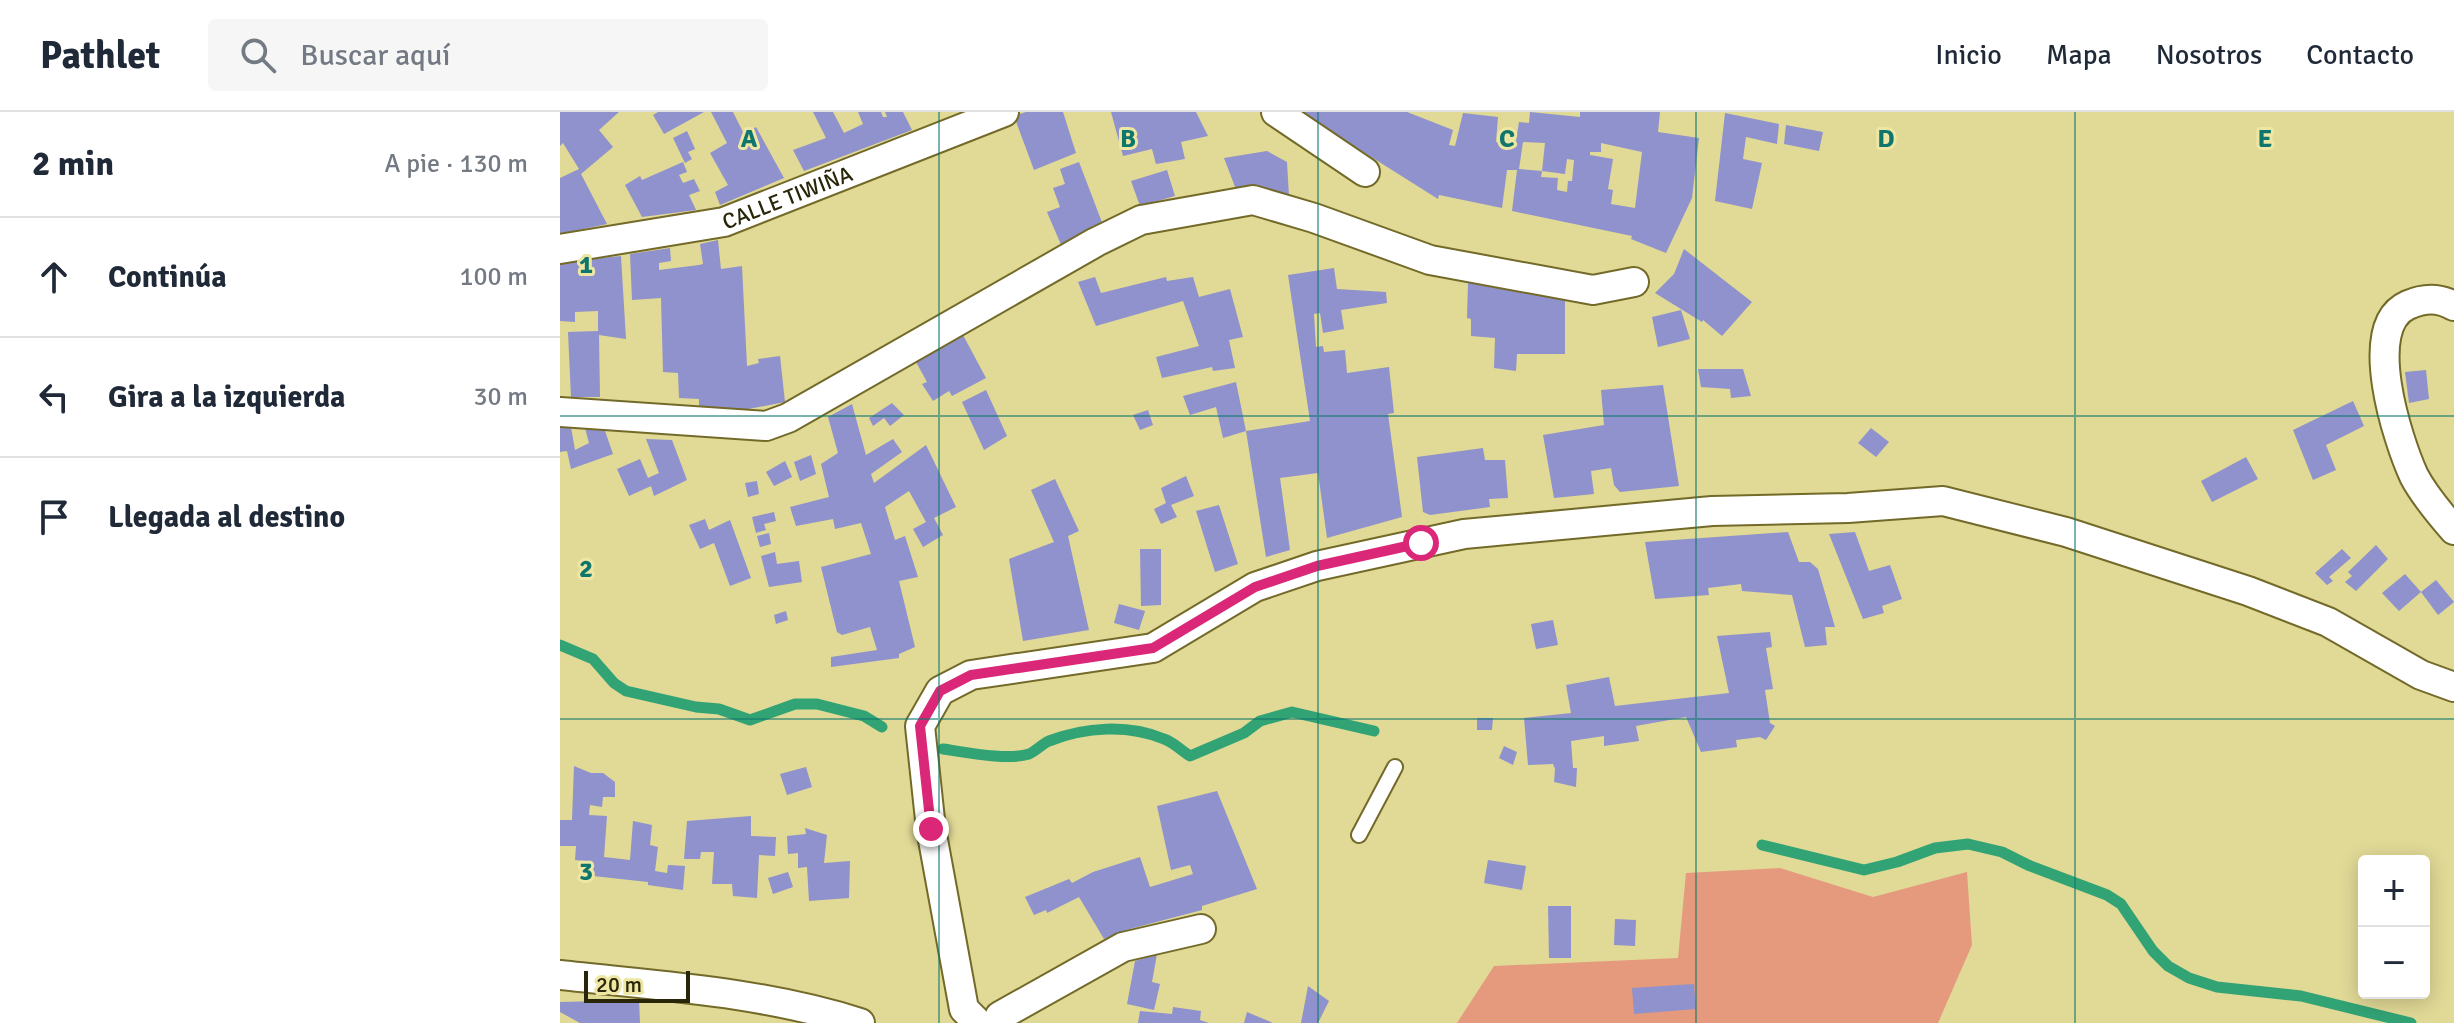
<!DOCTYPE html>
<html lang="es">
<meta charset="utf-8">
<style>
body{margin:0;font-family:Signika,sans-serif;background:#f6f6f7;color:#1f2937}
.controls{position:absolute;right:24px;bottom:24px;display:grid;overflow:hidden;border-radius:8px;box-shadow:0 4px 20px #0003}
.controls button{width:72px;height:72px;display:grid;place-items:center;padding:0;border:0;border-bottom:2px solid #e0e1e3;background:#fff;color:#1f2937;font:40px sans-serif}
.scale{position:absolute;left:24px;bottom:20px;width:106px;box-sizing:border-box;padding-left:8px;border:4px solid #282509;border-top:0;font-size:22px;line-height:28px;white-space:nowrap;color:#282509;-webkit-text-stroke:6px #eee6a3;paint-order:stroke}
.stop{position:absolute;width:24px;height:24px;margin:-18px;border:6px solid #db2777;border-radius:50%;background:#fff}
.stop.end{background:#db2777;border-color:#fff;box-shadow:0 2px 8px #0008}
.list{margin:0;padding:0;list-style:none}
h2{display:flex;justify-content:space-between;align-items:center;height:104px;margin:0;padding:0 32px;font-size:34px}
h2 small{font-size:26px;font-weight:400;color:#747a83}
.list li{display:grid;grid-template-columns:52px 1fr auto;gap:24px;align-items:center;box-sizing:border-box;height:120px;padding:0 32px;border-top:2px solid #e0e1e3}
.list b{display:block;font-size:30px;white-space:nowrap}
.list em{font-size:26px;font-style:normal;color:#747a83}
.icon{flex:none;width:44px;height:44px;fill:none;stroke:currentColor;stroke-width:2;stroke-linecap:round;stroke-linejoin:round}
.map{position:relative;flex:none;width:1894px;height:911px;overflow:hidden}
header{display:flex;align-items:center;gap:48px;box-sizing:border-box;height:112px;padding:0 40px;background:#fff;border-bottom:2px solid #e0e1e3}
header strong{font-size:38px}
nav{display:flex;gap:44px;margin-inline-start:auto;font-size:28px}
.search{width:560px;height:72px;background:#f6f6f7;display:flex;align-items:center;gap:20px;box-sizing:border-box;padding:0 28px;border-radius:8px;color:#747a83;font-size:30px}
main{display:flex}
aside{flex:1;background:#fff}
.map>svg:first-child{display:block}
.green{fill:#e59a7e}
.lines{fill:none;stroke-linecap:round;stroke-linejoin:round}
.stream{stroke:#32a374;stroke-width:11}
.building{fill:#8f92cc;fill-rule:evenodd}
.lane-casing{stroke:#736a29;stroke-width:18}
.street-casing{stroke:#736a29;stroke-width:32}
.lane{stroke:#fff;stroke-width:14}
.street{stroke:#fff;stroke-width:28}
.route{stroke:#db2777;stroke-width:10}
.grid{fill:none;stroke:#0f766e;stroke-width:2;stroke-opacity:0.55}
.labels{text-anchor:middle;stroke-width:6;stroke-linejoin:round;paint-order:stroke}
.street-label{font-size:22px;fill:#282509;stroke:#eee6a3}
.grid-label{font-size:26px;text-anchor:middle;font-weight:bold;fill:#0f766e;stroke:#eee6a3;stroke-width:6;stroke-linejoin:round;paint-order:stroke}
</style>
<header>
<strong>Pathlet</strong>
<div class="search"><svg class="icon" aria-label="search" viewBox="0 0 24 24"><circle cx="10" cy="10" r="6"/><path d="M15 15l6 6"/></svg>Buscar aquí</div>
<nav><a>Inicio</a><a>Mapa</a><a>Nosotros</a><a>Contacto</a></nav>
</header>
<main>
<aside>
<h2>2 min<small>A pie · 130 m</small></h2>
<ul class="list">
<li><svg class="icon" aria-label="ahead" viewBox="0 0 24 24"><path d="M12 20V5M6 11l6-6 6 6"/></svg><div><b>Continúa</b></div><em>100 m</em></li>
<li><svg class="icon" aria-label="left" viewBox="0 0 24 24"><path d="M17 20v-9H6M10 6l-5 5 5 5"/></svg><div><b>Gira a la izquierda</b></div><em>30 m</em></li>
<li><svg class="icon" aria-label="arrive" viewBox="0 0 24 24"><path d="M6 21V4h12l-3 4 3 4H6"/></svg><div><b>Llegada al destino</b></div></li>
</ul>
</aside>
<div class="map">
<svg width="1894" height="911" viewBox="0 0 1894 911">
<rect width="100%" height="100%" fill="#e1d996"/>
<path class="green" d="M1220 756 1313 785 1407 760 1412 833 1378 911H897L934 854 1118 846 1126 761Z"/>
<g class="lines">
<g class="stream">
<path d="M0 533 33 547 54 571 66 579 136 595 159 597 190 608 235 592H257L304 604 322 615"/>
<path d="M383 637C405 640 447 649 469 642 476 639 482 632 489 629 525 615 568 612 604 627 613 630 621 638 630 644L684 621 700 609 732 600 814 619"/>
<path d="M1202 733 1304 758 1337 750 1375 736 1408 732 1442 740 1468 753 1547 783 1561 792 1593 839 1608 854 1629 866 1657 875 1741 884 1851 911"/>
</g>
</g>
<g class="building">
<path d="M0 0H59L39 18 53 35 21 62 47 112 0 122V66L19 57 3 31 0 34Z"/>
<path d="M98 0H144L104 22 93 3Z"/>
<path d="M151 0H173L184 22 196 15 224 66 160 93 155 80 168 73 150 41 167 31Z"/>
<path d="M253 0H273L284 21 303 12 298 0H321L323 5H327L325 0H343L352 18 244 59 233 38 266 26Z"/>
<path d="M466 0H503L516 41 474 58 454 4Z"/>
<path d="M551 0H636L648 24 621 30 625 47 596 52 592 37 563 44Z"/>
<path d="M740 0H847L893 18 889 33 895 34 903 1 938 5 936 30 956 29 959 10 969 11 970 0 1020 5V0H1100L1098 20 1139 26 1132 86 1106 141 1071 127 1072 124 952 99 957 58H947L942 96 879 83 878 87ZM963 30 985 31 982 59 1005 62 1007 47 1014 48 1012 69H1008L1007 80 997 78 998 66 981 65 982 59 959 57ZM1041 31 1082 40 1075 96 1051 92 1053 78 1048 77 1053 47 1030 43V40H1041Z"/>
<path d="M1165 1 1219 12 1217 32 1186 25 1183 47 1202 51 1192 97 1155 89Z"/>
<path d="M1226 13 1263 20 1259 39 1224 32Z"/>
<path d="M127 19 135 37 128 40 132 47 125 51 113 26Z"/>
<path d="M707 39 727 50 729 84 690 77 677 80 664 46Z"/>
<path d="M123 50 127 60 119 63 123 71 134 67 140 79 129 83 136 98 82 105 65 73 80 64 82 68Z"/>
<path d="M519 50 543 113 502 135 487 100 500 95 493 76 505 72 500 57Z"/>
<path d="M607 58 615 84 580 94 571 69Z"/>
<path d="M158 128 161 157 182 154 187 254 199 251 198 247 220 244 225 290 168 301H139V287L119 286 118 261 103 260 101 186 72 188 70 142 110 136 111 149 99 151V158L139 153 143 152 140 132Z"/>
<path d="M1124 137 1192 190 1162 224 1143 208 1142 210 1095 181 1114 162Z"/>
<path d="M61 144 66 227 39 223 40 285H11L8 220 38 219V199L15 200V210L0 209V150Z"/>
<path d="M774 156 777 177 826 180 827 191 781 198 784 217 763 221 760 201 754 202 756 235 763 234 764 240 785 238 787 261 829 255 834 301 828 302 842 405 767 426 758 361 720 366 730 438 706 445 686 319 750 309 728 163Z"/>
<path d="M535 165 541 181 606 165 607 169 633 165 639 185 670 177 683 225 669 228 675 256 653 259 652 255 602 266 596 245 639 234 623 189 536 214 518 170Z"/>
<path d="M908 170 1005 186V242H957L956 259 934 256 935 226 911 224V207L907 206Z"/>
<path d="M1121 198 1130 227 1098 235 1092 205Z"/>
<path d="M403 223 426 266 392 284 389 279 373 289 362 272 367 270 356 250Z"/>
<path d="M1138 257H1183L1191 284 1171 286 1170 277 1141 275Z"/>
<path d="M1866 258 1869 287 1849 291 1845 260Z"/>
<path d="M676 270 686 319 663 326 656 295 630 303 623 284Z"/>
<path d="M1103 273 1119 374 1060 380 1054 373 1051 356 1031 359 1034 382 994 386 983 323 1044 313 1041 278Z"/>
<path d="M426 278 447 324 424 338 402 290Z"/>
<path d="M1793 289 1804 314 1766 333 1776 358 1753 368 1733 318Z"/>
<path d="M332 291 344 303 330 314 324 306 313 314 309 306Z"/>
<path d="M292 292 306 343 333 327 342 340 311 362 314 371 366 333 396 395 374 406 383 423 363 435 353 417 366 410 349 379 325 395 335 428 345 424 358 465 339 469 355 535 339 542V546L271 555V545L317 538 310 515 282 523 277 520 261 455 311 442 301 411 275 417 273 407 236 414 230 395 269 385 261 352 278 341 268 305Z"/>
<path d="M588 298 593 313 580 318 573 303Z"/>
<path d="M0 315H11L15 338 29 331 25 316H44L53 342 11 357 7 339 0 340Z"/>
<path d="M1311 316 1329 330 1316 345 1298 331Z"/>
<path d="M86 327 112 328 127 368 94 384 91 374 69 384 57 357 80 347 88 366 99 361Z"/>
<path d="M923 336 925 348H945L948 386 929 387 930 395 870 403 863 400 857 345Z"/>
<path d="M251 343 256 362 240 369 234 350Z"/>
<path d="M1686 345 1698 367 1652 390 1641 369Z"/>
<path d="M225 349 232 365 214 374 206 360Z"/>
<path d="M626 364 634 384 611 393 617 405 601 412 594 397 606 391 601 376Z"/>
<path d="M495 367 519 419 508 424 529 518 463 529 449 447 494 430 471 378Z"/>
<path d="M197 369 199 382 188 385 185 371Z"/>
<path d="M659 393 678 452 655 460 636 399Z"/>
<path d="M214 400 216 409 204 412 206 418 196 421 192 405Z"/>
<path d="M145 407 149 418 170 408 191 466 170 474 154 431 140 437 129 413Z"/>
<path d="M1228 420 1239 450H1250L1258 457 1275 515H1265L1267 533 1245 535 1232 483 1182 479 1181 472 1148 476 1149 483 1095 487 1085 430Z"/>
<path d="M1295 420 1309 459 1330 453 1342 487 1322 494 1324 501 1303 507 1269 422Z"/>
<path d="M209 421 211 432 200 435 197 424Z"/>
<path d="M1816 433 1828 447 1796 479 1785 470 1792 464 1788 460Z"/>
<path d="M580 437H601V493L581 494Z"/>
<path d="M1782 437 1791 446 1769 465 1773 469 1767 473 1755 461Z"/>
<path d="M215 440 217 452 239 449 242 470 209 475 201 444Z"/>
<path d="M1845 462 1861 480 1839 499 1822 481Z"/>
<path d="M1876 468 1894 490 1878 503 1861 480Z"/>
<path d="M559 492 585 499 579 518 554 511Z"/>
<path d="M226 499 228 508 216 512 214 503Z"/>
<path d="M993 508 998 533 976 537 971 512Z"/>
<path d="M1210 520 1212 535 1206 536 1213 577 1205 578 1210 611 1215 614 1206 628 1200 625 1176 628 1177 635 1141 640 1126 605 1076 614 1079 629 1044 634V624L1011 629 1013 656H1017L1016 675 994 670 995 657 993 652 968 653 964 606 1011 601 1006 573 1049 565 1055 594 1169 581 1157 524Z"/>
<path d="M917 606H933L932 618H917Z"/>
<path d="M944 634 957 640 953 653 939 646Z"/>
<path d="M14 654 31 661H43L55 670V685H43L42 695 30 693 29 703 47 704 44 745 70 748 73 709 92 713 90 733 98 735 95 759 107 761 108 753 125 754 123 778 88 773V770L24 763 25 749 15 748 16 734H0V708H12Z"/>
<path d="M246 655 252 675 227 683 220 662Z"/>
<path d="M657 679 697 777 642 794V798L566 818 544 827 519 785 487 801 486 798 474 803 465 785 509 767 512 771 533 760 580 745 590 775 633 762 630 753 611 758 597 694Z"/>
<path d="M191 704V724L216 725 215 744 199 743 197 786 173 784 172 772H152L154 740H141L140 747H124L127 709Z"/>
<path d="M245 716 267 723 264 751 290 749 289 786 249 789 247 755 238 756V741L228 742 227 724 246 722Z"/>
<path d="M928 748 966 754 962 778 924 771Z"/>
<path d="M228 760 233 775 213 782 208 766Z"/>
<path d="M988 794H1011V846H989Z"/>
<path d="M1055 807 1076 808 1075 834 1054 833Z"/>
<path d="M597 842 592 870 600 872 594 898 567 892 575 849Z"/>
<path d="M1134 872 1136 897 1074 902 1072 876Z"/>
<path d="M748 874 769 889 758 911H741Z"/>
<path d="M79 888 80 911H20L0 900V890Z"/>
<path d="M613 895 641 899 640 908 649 911H578L580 899 612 902Z"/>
<path d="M687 900 713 911H684Z"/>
</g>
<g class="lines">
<defs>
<path id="lane" d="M799 723 835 655"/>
<g id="street">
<path d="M716 0 805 60"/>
<path id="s1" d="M0 137 164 110 444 0"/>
<path d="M1894 194C1878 185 1864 186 1848 193 1800 214 1838 329 1854 364 1864 383 1880 402 1894 418"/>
<path d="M0 300 206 314 228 306 536 130 581 108 693 88 754 106 870 148 1033 178 1074 170"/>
<path d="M0 863C100 874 204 880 300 911"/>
<path d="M418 911 404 897 371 717 360 614 380 579 411 563 593 536 695 475 757 454 904 422 1152 399 1288 396 1383 389 1506 420 1688 479 1768 510 1861 563 1894 575"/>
<path d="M440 911V904L563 835 641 817"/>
</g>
</defs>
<use href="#lane" class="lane-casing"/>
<use href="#street" class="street-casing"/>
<use href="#lane" class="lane"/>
<use href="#street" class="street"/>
</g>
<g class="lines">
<path class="route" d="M371 717 360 614 380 579 411 563 593 536 695 475 757 454 861 431"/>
</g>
<path class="grid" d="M379 0V911M758 0V911M1136 0V911M1515 0V911M0 304H1894M0 607H1894"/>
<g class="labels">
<g class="street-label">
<text dy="8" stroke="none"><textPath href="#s1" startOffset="234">CALLE TIWIÑA</textPath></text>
</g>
</g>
<g class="grid-label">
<text x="189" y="35">A</text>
<text x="568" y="35">B</text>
<text x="947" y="35">C</text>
<text x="1326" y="35">D</text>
<text x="1705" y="35">E</text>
<text x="26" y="161">1</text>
<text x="26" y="465">2</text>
<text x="26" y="768">3</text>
</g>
</svg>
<div class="controls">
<button>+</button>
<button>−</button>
</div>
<div class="scale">20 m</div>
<div class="stop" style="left:861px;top:431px"></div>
<div class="stop end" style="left:371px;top:717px"></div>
</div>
</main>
